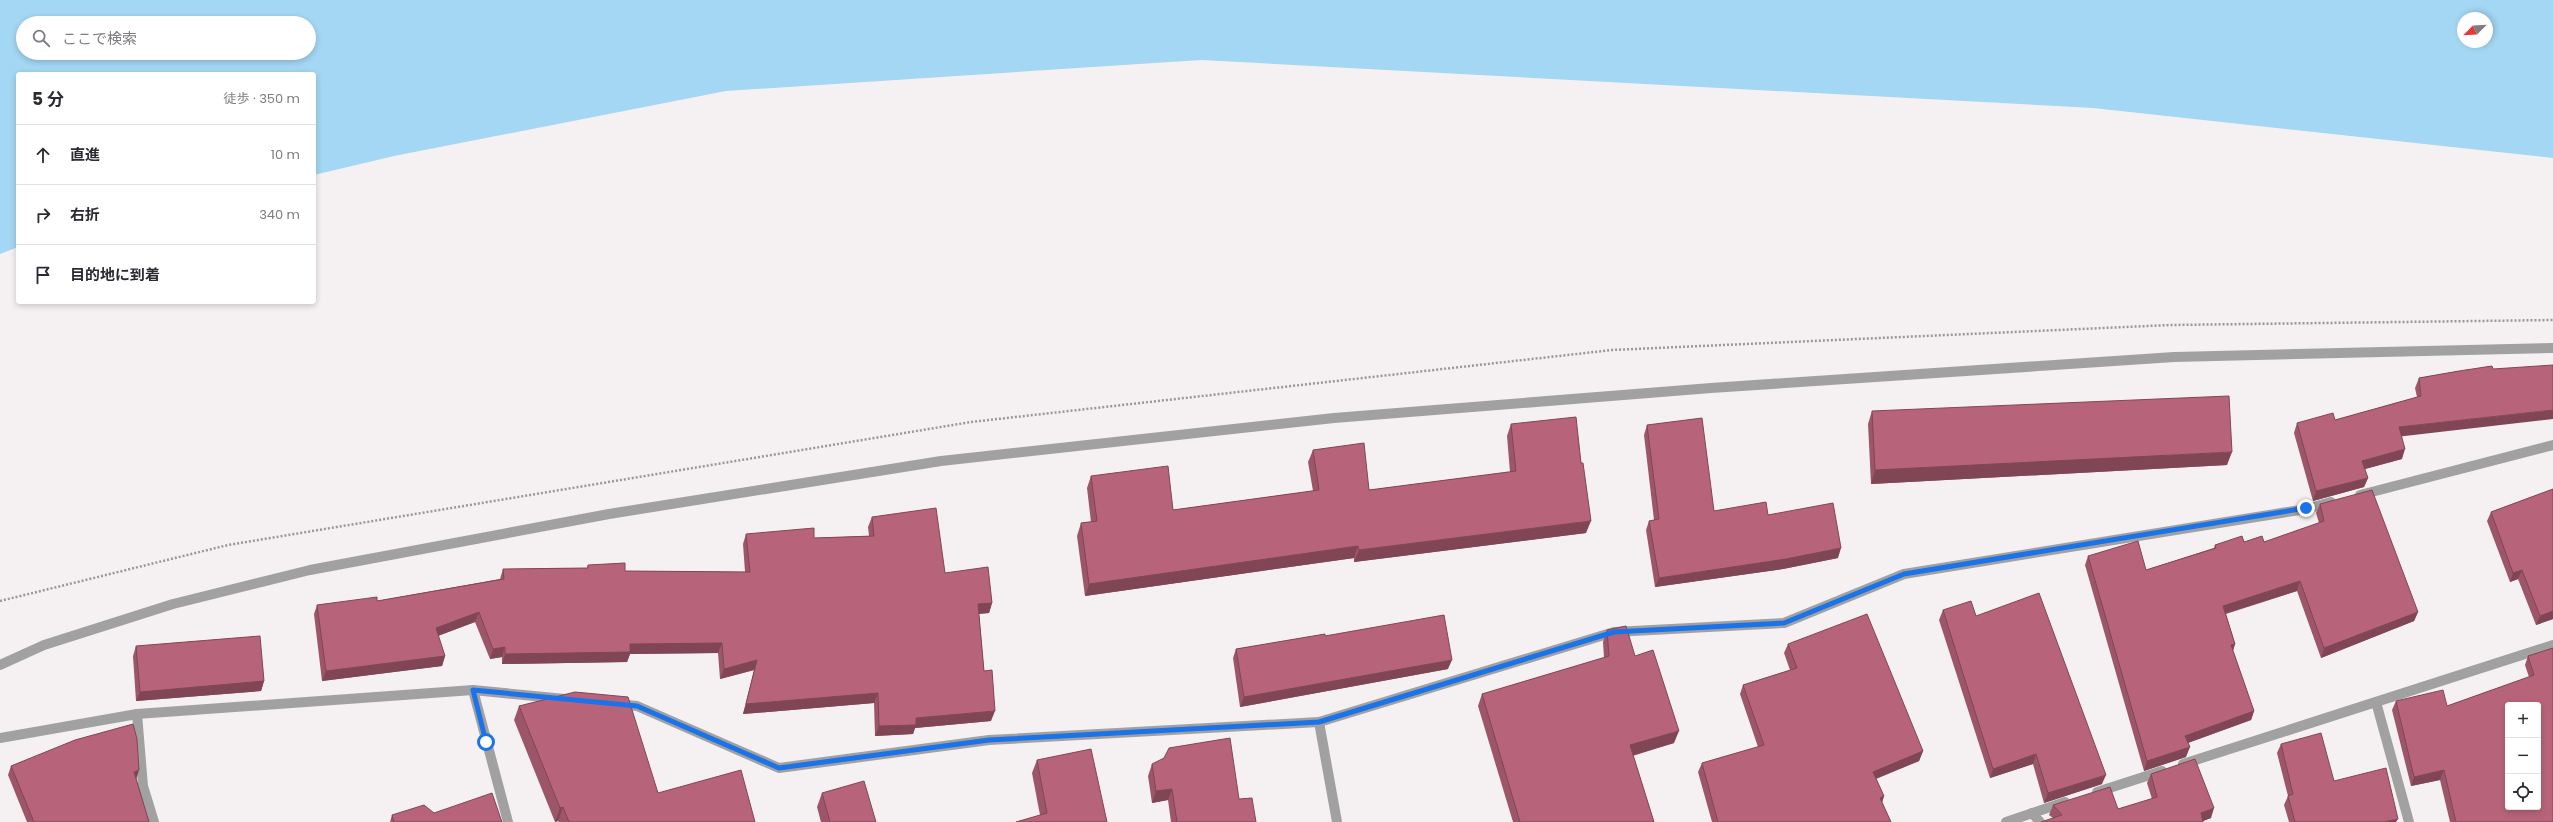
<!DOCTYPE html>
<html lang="ja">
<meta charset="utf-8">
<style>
body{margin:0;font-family:Poppins,"Noto Sans JP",sans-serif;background:#f7f7f7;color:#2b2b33}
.controls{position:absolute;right:12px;bottom:12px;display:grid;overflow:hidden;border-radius:4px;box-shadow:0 2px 6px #0003}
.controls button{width:36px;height:36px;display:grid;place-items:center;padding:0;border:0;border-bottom:1px solid #e1e1e2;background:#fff;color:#2b2b33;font:20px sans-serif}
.compass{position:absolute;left:2457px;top:12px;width:36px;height:36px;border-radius:50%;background:#fff;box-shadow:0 2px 6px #0003;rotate:246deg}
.stop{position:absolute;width:12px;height:12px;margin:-9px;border:3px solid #1a73e8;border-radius:50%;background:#fff}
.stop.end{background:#1a73e8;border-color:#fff;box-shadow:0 1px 4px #0008}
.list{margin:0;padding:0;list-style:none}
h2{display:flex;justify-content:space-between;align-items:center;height:52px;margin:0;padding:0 16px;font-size:17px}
h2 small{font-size:13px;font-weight:400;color:#7c7c81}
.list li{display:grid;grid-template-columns:26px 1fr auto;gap:12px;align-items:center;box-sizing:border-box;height:60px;padding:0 16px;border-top:1px solid #e1e1e2}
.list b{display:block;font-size:15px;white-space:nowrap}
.list em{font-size:13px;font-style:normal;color:#7c7c81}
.icon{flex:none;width:22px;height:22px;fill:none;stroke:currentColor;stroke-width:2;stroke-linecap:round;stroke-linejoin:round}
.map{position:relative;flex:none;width:2553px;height:822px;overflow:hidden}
.search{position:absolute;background:#fff;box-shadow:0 2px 6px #0003;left:16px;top:16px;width:300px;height:44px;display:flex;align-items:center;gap:10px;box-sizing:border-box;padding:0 14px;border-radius:22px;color:#7c7c81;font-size:15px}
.panel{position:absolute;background:#fff;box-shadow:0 2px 6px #0003;left:16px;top:72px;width:300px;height:232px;border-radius:4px}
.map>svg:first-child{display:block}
.water{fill:#a4d7f3;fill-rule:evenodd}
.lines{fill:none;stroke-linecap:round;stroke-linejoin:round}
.path{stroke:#999797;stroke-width:2.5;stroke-dasharray:2 2;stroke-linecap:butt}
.lane{stroke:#a2a1a1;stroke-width:10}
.street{stroke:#a2a1a1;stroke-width:10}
.wall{fill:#9d5669}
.shaded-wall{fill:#804655}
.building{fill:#b7647a;stroke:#804655;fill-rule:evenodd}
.route{stroke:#1a73e8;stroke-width:5}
</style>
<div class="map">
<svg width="2553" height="822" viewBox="0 0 2553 822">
<rect width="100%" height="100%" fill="#f5f1f2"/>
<path class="water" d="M0 0H2553V158L2093 108 1201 60 726 91 394 156 314 175V74H18V247L0 254ZM2463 18H2487V42H2463ZM23 23H309V53H23Z"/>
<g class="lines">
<path class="path" d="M0 601 228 545 971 422 1612 350 2170 325 2553 320"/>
<path class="lane" d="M2376 702 2409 822"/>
<g class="street">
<path d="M2360 495 2553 445"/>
<path d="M0 665 44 645 173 604 310 570 609 514 941 461 1334 418 1711 388 2174 357 2553 348"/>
<path d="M473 690 508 822"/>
<path d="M618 704 637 706 779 768 989 740 1319 722 1614 632 1784 623 1904 574 2306 509 2331 502"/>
<path d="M137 714 143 786 154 822"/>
<path d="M1319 722 1337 822"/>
<path d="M0 738 137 714 473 690 565 699"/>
<path d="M2183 764 2553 645"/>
<path d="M2097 792 2162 771"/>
<path d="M2032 813 2040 822"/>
<path d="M2006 822 2065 802"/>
</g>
</g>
<g class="wall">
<path d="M2459 371 2402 436V459L2364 469 2368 478 2364 487 2313 501 2294 433 2297 423 2335 420 2417 397 2415 388 2419 378Z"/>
<path d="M1872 411 2227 465 1871 484 1868 424Z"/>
<path d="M1511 424 1586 533 1354 562V558L1085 596 1077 536 1081 523 1091 522 1087 488 1091 476 1173 510 1313 491 1308 462 1313 450 1369 490 1510 472 1507 436Z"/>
<path d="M1647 425 1714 511 1768 515 1838 558 1783 569 1655 587 1646 530 1649 521 1654 520 1644 435Z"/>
<path d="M2553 489V619L2536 625 2518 579 2510 582 2487 521 2491 512Z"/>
<path d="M2320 504 2418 612 2414 621 2321 658 2297 591 2226 614 2235 644 2233 651 2254 711 2251 720 2188 743 2186 757 2144 771 2085 565 2088 556 2146 570 2214 548 2215 545 2244 542H2264L2319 523 2316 513Z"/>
<path d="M872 517 945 573 992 603 989 613 979 614 984 671 991 721 915 728 913 734 875 736 874 703 743 714 754 670 720 679 718 653 630 654 627 662 502 664V657L490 659 475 622 438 636 445 656 442 666 322 681 314 614 317 605 377 601 500 579 503 569 587 568 588 565 625 571 745 572 743 544 746 534 814 538 869 536 868 527Z"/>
<path d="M1943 610 1976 616 2102 784 2044 803 2033 764 1990 778 1939 620Z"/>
<path d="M1607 630 1635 656 1674 743 1633 755 1654 822H1513L1478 706 1482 694 1604 658 1603 642Z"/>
<path d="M1325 636 1448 669 1240 707 1233 658 1236 649Z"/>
<path d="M1788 644 1923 751 1919 761 1876 779 1884 796 1882 802 1891 822H1712L1698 772 1702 763 1758 747 1740 694 1743 685 1790 670 1784 653Z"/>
<path d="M136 646 264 681 261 691 136 701 133 656Z"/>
<path d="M2553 648V822H2450L2440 780 2411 786 2392 710 2396 701 2447 706 2529 677 2525 665 2528 656Z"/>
<path d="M519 706 658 793 755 822H559L558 821 555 822 514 720Z"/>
<path d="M2281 744 2334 781 2396 822H2289L2284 805 2288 796 2277 753Z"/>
<path d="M1037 760 1107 822 1040 815 1032 773Z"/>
<path d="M1152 764 1239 799 1256 822H1171L1168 800 1152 803 1148 776Z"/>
<path d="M11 766 136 778 149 822H27L8 775Z"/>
<path d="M2151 774 2211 818 2203 821 2053 818 2049 815 2053 805 2118 809 2152 799 2147 783Z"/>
<path d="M822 793 876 822H821L817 807Z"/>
<path d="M392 815 502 822H390Z"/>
</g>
<g class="shaded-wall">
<path d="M2553 410V419L2396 437 2399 427Z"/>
<path d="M2405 449 2402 459 2358 471 2362 461Z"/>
<path d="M2232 452 2227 465 1871 484 1875 470Z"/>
<path d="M2368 478 2364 487 2313 501 2316 491Z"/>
<path d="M1591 521 1586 533 1354 562 1359 550Z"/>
<path d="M1358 546 1354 558 1085 596 1089 584Z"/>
<path d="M1841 548 1838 558 1783 569 1655 587 1659 578Z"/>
<path d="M2522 570 2518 579 2510 582 2513 573Z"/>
<path d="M2300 581 2297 591 2220 615 2223 606Z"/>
<path d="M992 603 989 613 975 614 978 604Z"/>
<path d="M2553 611V619L2536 625 2540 616Z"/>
<path d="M479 612 475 622 432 638 436 628Z"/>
<path d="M2418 612 2414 621 2321 658 2324 648Z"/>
<path d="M722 643 718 653 630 654 627 662 502 664 505 654 630 644Z"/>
<path d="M2235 644 2232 653 2231 645Z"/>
<path d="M505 647 502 657 490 659 493 649Z"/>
<path d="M445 656 442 666 322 681 326 671Z"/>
<path d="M757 660 754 670 720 679 724 669Z"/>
<path d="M1452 660 1448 669 1240 707 1244 697Z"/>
<path d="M264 681 261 691 136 701 140 692Z"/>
<path d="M878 693 874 703 743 714 746 704Z"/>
<path d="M995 711 991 721 915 728 913 734 875 736 879 726 916 718Z"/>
<path d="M2254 711 2251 720 2182 745 2185 736Z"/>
<path d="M1679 731 1674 743 1626 758 1630 745Z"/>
<path d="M2190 747 2186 757 2144 771 2147 761Z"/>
<path d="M1923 751 1919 761 1870 781 1873 772Z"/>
<path d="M2036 754 2033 764 1990 778 1993 769Z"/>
<path d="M139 770 136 780 134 772Z"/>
<path d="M2444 770 2440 780 2411 786 2414 777Z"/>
<path d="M2106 775 2102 784 2044 803 2048 793Z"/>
<path d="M1172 789 1168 800 1152 803 1156 791Z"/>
<path d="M1884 796 1881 806 1880 798Z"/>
<path d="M563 807 558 821 555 822 560 808Z"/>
<path d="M2214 808 2211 818 2200 822 2201 813Z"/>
<path d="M2398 819 2396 822H2384Z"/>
</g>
<g class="building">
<path d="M2553 365V410L2399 427 2405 449 2362 461 2368 478 2316 491 2297 423 2333 413 2335 420 2421 396 2419 378 2459 371 2492 366 2493 369Z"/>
<path d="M2229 396 2232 452 1875 470 1872 411Z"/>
<path d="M1576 417 1581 463H1583L1591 521 1359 550 1358 546 1089 584 1081 523 1097 521 1091 476 1168 466 1173 510 1319 490 1313 450 1364 443 1369 490 1516 471 1511 424Z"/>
<path d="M1702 418 1714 511 1766 502 1768 515 1833 503 1841 548 1786 559 1659 578 1649 521 1659 519 1647 425Z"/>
<path d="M2553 489V611L2540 616 2522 570 2513 573 2491 512Z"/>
<path d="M2372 490 2418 612 2324 648 2300 581 2223 606 2235 644 2231 645 2254 711 2185 736 2190 747 2147 761 2088 556 2138 541 2146 570 2216 548 2215 545 2242 536 2244 542 2262 536 2264 542 2324 521 2320 504Z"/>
<path d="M936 508 945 573 988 567 992 603 978 604 984 671 992 670 995 711 916 718V725L879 726 878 693 746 704 757 660 724 669 722 643 630 644V652L505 654V647L493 649 479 612 436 628 445 656 326 671 317 605 377 597V601L504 579 503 569 588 568V565L625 563V571L750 572 746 534 814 528V538L874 536 872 517Z"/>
<path d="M2039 593 2106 775 2048 793 2036 754 1993 769 1943 610 1971 601 1976 616Z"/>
<path d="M1867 614 1923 751 1873 772 1884 796 1880 798 1891 822H1718L1702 763 1764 745 1743 685 1797 668 1788 644Z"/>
<path d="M1444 615 1452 660 1244 697 1236 649 1325 634V636Z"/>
<path d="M1626 626 1635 656 1653 650 1679 731 1630 745 1654 822H1520L1482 694 1609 656 1607 630Z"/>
<path d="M260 636 264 681 140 692 136 646Z"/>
<path d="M2553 648V822H2456L2444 770 2414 777 2396 701 2443 690 2447 706 2534 675 2528 656ZM2508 705H2538V807H2508Z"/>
<path d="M575 692 628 697 658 793 741 770 755 822H569L563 807 560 808 519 706Z"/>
<path d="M133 724 137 739 139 770 134 772 149 822H34L11 766 75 740Z"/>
<path d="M2321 733 2334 781 2386 768 2398 819 2384 822H2295L2288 796 2293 794 2281 744Z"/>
<path d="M1230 738 1239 799 1252 798 1256 822H1177L1172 789 1156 791 1152 764 1164 758 1169 748Z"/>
<path d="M1091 749 1107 822H1016L1047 813 1037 760Z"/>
<path d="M2195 759 2214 808 2201 813 2203 822H2041L2062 815 2053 805 2110 787 2118 809 2157 797 2151 774Z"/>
<path d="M864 781 876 822H830L822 793Z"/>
<path d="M492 793 502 822H394L392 815 424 805 434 813Z"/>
</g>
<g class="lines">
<path class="route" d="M486 742 473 690 637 706 779 768 989 740 1319 722 1614 632 1784 623 1904 574 2306 508"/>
</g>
</svg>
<div class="controls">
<button>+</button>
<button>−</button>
<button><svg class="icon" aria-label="locate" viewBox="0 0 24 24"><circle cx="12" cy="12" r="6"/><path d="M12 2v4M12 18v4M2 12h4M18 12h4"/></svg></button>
</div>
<svg class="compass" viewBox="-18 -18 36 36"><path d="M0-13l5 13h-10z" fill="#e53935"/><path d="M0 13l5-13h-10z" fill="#7c7c81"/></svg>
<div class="stop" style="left:486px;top:742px"></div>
<div class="stop end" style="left:2306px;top:508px"></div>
<div class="search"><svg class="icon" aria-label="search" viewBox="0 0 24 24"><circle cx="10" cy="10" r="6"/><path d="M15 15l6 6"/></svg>ここで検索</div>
<section class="panel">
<h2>5 分<small>徒歩 · 350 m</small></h2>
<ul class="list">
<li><svg class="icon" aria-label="ahead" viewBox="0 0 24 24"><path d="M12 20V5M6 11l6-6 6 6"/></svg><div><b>直進</b></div><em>10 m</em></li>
<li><svg class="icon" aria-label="right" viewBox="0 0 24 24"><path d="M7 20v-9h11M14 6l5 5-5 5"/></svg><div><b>右折</b></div><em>340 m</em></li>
<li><svg class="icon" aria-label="arrive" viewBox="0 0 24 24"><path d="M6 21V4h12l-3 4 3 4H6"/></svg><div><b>目的地に到着</b></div></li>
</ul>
</section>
</div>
